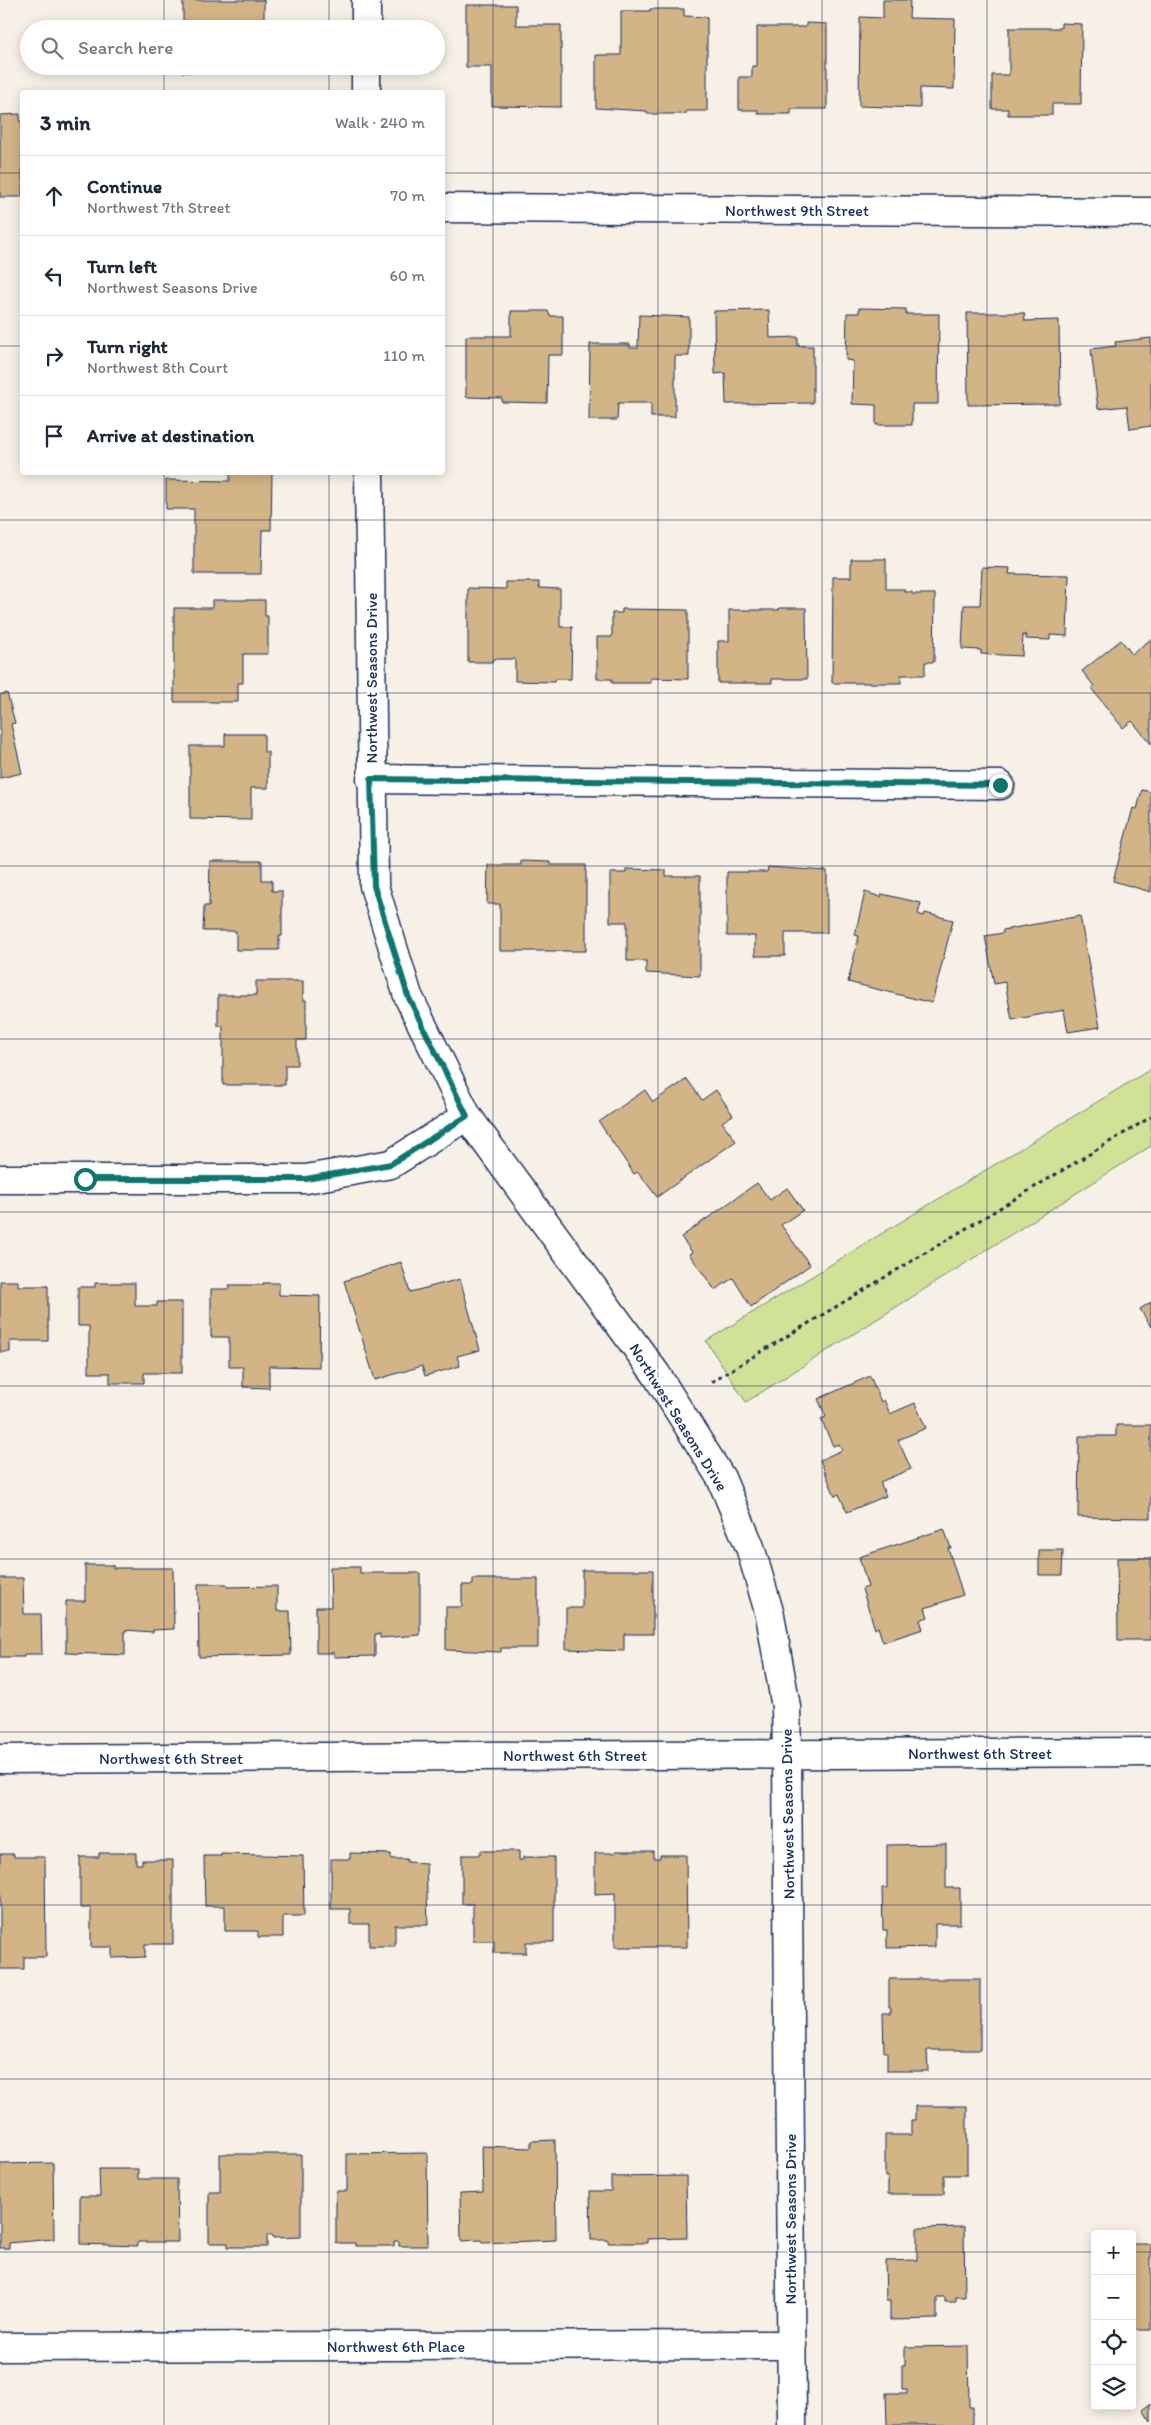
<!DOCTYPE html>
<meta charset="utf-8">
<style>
body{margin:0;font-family:Itim,sans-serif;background:#f6f6f7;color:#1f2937}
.controls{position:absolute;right:15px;bottom:15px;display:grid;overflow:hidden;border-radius:5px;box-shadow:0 2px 12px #0003}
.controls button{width:45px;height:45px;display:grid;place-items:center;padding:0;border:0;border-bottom:1px solid #e0e1e3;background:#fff;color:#1f2937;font:25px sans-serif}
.stop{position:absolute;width:15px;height:15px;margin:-11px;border:4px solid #0f766e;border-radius:50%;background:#fff}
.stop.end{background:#0f766e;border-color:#fff;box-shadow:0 1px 5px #0008}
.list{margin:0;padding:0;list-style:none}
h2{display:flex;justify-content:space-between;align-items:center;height:65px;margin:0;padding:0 20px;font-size:21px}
h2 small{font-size:16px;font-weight:400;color:#747a83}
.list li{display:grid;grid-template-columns:32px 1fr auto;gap:15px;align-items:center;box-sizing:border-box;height:80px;padding:0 20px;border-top:1px solid #e0e1e3}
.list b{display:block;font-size:19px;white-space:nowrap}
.list p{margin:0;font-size:16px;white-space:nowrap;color:#747a83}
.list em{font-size:16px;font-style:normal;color:#747a83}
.icon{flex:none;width:28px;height:28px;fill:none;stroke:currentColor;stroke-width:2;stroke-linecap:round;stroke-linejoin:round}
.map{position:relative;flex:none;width:1151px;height:2425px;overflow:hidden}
.search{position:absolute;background:#fff;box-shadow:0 2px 12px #0003;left:20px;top:20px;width:425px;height:55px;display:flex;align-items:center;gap:12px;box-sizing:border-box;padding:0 18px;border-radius:28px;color:#747a83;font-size:19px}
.panel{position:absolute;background:#fff;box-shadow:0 2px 12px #0003;left:20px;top:90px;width:425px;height:385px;border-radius:5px}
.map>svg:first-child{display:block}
.green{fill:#d1e195;stroke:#76887a}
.building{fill:#d2b486;stroke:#1b2f5e}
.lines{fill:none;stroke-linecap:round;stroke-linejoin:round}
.minor-casing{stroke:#1b2f5e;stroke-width:31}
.path{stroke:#1b2f5e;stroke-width:3;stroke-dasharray:4 4;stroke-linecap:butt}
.minor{stroke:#fff;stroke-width:28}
.route{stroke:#0f766e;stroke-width:6}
.grid{fill:none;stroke:#1b2f5e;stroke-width:1;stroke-opacity:0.55}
.labels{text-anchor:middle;stroke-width:4.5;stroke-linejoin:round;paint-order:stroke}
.street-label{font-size:16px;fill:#1b2f5e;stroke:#fff}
</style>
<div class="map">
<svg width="1151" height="2425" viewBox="0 0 1151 2425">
<rect width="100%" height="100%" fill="#f6f0e7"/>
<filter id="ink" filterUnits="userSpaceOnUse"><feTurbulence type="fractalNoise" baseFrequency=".02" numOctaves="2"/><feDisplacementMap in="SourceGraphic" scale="10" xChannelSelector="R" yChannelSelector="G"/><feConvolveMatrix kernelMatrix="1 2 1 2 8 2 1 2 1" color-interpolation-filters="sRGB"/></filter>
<g filter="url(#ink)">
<path class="green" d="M1151 1069V1146L746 1402 706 1341Z"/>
<g class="building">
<rect x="183" y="0" width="81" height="29"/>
<path d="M883 0H910L909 18 955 19 954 89 920 88V108L859 106 860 17 883 18Z"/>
<path d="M466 5H516V25H561V107L492 106V67H466Z"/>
<path d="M650 9H684V16L707 17V111H686V114H647V111L596 108V55H621V11H650Z"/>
<path d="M806 23 827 24V109H791V114H758V110H739V77H752V66H757V27H806Z"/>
<path d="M1061 23 1082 24 1081 104H1052V115H1008V109H992V75H1009V28H1061Z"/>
<rect x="183" y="66" width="80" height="6"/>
<path d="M20 114V122L22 121V197H0V115Z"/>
<path d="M859 308 906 309V314H939L938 404H912V425H876V405L852 404 853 361 846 360 847 313H859Z"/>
<path d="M769 310 770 338 798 337V346H813V403L726 404 725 373 715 374 714 311Z"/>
<path d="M511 311H548L550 316H563V355H548L547 403 502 402V398L466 397V336H511Z"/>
<path d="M967 313H1024L1025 321 1059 320 1060 404 968 405Z"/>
<path d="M639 315 689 317V356H675V417H651V403H618L617 420H589L590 344H630V348H638Z"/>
<path d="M1151 338V426L1130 429 1127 406 1098 409 1091 349 1116 346 1115 342Z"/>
<path d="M230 472H272L271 530H262L261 574H194V509H166V480L230 481Z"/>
<path d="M851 559H886V589H904V592H912V594H935L934 662H925V675H901V683H832L833 577H851Z"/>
<path d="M982 567 1010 568 1009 574 1069 575 1067 636 1050 635V640L1026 639V635H1023L1022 656 981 654V650L962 649 964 605H980Z"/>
<path d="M506 582H539V588L560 589V627H572L571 679H555L554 682 515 681V659H493L492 662H468V588L506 589Z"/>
<path d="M212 600H265V616H268V654H243V683H238V702H174V608H212Z"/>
<path d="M779 608H806L807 679H772V683H718V641H729V610H779Z"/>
<path d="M622 609 688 610V679L651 678V683H612V679H597V637H612V613H622Z"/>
<path d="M1151 639V744L1132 721 1123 728 1091 688 1094 686 1082 671 1121 640 1132 654Z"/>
<path d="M7 693 15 723 11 724 22 773 0 778V695Z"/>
<path d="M225 734H264V752H268V788H251V820L190 819V746H225Z"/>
<path d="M1142 790 1151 792V892L1113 881 1133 808 1137 809Z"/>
<path d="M210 861H262V880H272V891H282V936H279V950H236V931H203L204 906H209Z"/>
<path d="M521 861 550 862V865H586V951H500V904H487L488 865H521Z"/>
<path d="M768 867 827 871V933H785V956H755V936H727V872H767Z"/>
<path d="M626 869 666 870V876H700V976L646 973V961H627V922H610V873H626Z"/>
<path d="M865 892 881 897 882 894 921 903 918 914 924 916 925 913 953 920 932 1003 848 982 859 936 855 935Z"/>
<path d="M1080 916 1100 1027 1068 1032 1064 1010 1012 1020 1005 982 994 984 985 936 1003 933V930Z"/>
<path d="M256 981H303V1000H306V1040H297V1065H285V1085H223V1026H218V995H256Z"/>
<path d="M687 1079 702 1100 716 1090 733 1115 722 1122 736 1141 657 1197 638 1172 634 1174 599 1122 645 1090 653 1102Z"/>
<path d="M757 1183 770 1200 787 1188 803 1210 781 1225 810 1265 751 1307 733 1278 715 1290 689 1254 692 1252 681 1237Z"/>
<path d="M401 1262 410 1292 460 1279 480 1350 457 1356 460 1366 425 1376 422 1366 375 1380 344 1281Z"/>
<path d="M0 1281H18V1286H48V1341H10V1352H0Z"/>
<path d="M95 1283H135V1306H157V1302H182V1373H144V1383H110V1373H89V1326H78V1287H95Z"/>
<path d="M263 1283H279V1295L320 1296 319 1367 269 1366V1388L243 1387V1367H229V1337H211V1289H229V1285H263Z"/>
<path d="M1151 1302V1327L1140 1309Z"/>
<path d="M870 1376 881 1402 884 1400 890 1414 915 1403 926 1428 898 1440 911 1469 880 1482 886 1496 847 1512 839 1494 835 1496 820 1460 842 1450 839 1444 833 1446 821 1419 826 1417 818 1399Z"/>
<path d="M1116 1425H1151V1518L1078 1517 1079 1436H1116Z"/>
<path d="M944 1529 951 1548H948L963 1595 925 1608 928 1617 920 1620 923 1629 883 1642 878 1627 875 1629 862 1589 868 1587 859 1557Z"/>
<path d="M1039 1550H1063L1062 1575H1039Z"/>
<path d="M1117 1558H1151V1640H1118Z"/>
<path d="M85 1565H113V1568H173L174 1629 153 1630V1632L125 1630V1655L66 1653V1601H85Z"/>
<path d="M330 1567H360V1573H420V1635L380 1638V1634H375V1656L334 1657V1653H316V1607H331Z"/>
<path d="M582 1570H653V1634H624V1651L566 1649V1608H582Z"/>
<path d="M0 1578H23L24 1614H41L42 1654H24V1657H0Z"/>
<path d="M473 1579H538V1648H501V1652L446 1650V1607H462V1585H473Z"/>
<path d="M198 1584H227V1587L277 1586V1611H290L291 1655 199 1657Z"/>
<path d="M946 1844V1888H960V1924H935V1947L887 1948V1930H883L882 1888H887V1845Z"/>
<path d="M480 1851H519V1860H523V1857H554V1942H526V1953H494V1941H473V1904H462V1855H480Z"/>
<path d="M615 1851H653V1858H660V1855H686L687 1947H615V1893L595 1894V1853H615Z"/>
<path d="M99 1853H136V1864H142V1860H173V1944H145V1957L112 1958V1947H91V1908H80V1857H99Z"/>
<path d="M350 1853 391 1854V1859H407V1862L426 1863 428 1925H395V1946H369V1924H350V1909H331V1859H350Z"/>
<path d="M0 1854H14V1857H45L46 1957H24V1969H0Z"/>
<path d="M221 1854 303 1856 304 1916H283V1937H258V1931H225V1906H205L204 1856H221Z"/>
<path d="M889 1979H980V2050H927L928 2071H887V2052H884L883 2013H891V2007H889Z"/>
<path d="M915 2106H967V2175H944V2194H888V2177H885V2135H911V2120H915Z"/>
<path d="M555 2140 556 2240 482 2243 481 2240 461 2241 460 2193 483 2192 482 2146 531 2148V2141Z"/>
<path d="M427 2153 428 2246H399V2241H394V2246H355V2243H336V2191H347V2154Z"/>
<path d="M220 2154H301V2237L272 2238V2235H267V2247H228V2243H209V2192H220Z"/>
<path d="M53 2163 54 2239 9 2243V2248H0V2164Z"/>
<path d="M99 2169H138V2179H177L178 2242H138V2246L80 2244V2196H100Z"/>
<path d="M686 2176 687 2238 647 2239V2243H608V2240H591L590 2191H611V2177Z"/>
<path d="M964 2227 965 2297H956V2302H945V2297H937V2319L890 2320V2301H886L885 2261 917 2260V2228Z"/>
<path d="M1132 2244H1151V2330H1133Z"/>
<path d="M968 2346 969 2407H973V2425H887L886 2393H907V2389H902V2365H905V2347Z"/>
<path d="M1151 2404V2422L1143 2410Z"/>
</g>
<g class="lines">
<defs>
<g id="minor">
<path d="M366 0V29"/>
<path d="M366 66V92"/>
<path d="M442 208 1151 212"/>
<path d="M369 472 374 886 408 996 467 1116 656 1374 721 1478 750 1547 770 1615 786 1707 787 1753 792 2425"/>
<path d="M371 779 1000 785"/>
<path d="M0 1179H306L391 1164 467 1116"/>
<path d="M0 1759 1151 1752"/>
<path d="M0 2347 792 2345"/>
</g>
</defs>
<use href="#minor" class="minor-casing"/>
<path class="path" d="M711 1382 1151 1117"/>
<use href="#minor" class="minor"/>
</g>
</g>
<g class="lines" filter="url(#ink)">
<path class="route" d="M85 1179H306L391 1164 467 1116 408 996 374 886 371 779 1000 785"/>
</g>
<path class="grid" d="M164 0V29M329 0V29M493 0V2425M658 0V2425M822 0V2425M987 0V2425M164 66V92M329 66V92M0 173H22M442 173H1151M0 346H22M442 346H1151M164 472V2425M329 472V2425M0 520H1151M0 693H1151M0 866H1151M0 1039H1151M0 1212H1151M0 1386H1151M0 1559H1151M0 1732H1151M0 1905H1151M0 2079H1151M0 2252H1095M1132 2252H1151"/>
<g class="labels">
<g class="street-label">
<text x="797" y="216">Northwest 9th Street</text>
<text transform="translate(371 678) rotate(-90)" y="6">Northwest Seasons Drive</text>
<text transform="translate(679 1417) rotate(58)" y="6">Northwest Seasons Drive</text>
<text x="980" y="1759">Northwest 6th Street</text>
<text x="575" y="1761">Northwest 6th Street</text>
<text x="171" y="1764">Northwest 6th Street</text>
<text transform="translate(787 1814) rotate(-91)" y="6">Northwest Seasons Drive</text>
<text transform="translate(790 2219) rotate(-90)" y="6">Northwest Seasons Drive</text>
<text x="396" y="2352">Northwest 6th Place</text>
</g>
</g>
</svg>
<div class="controls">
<button>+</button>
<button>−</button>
<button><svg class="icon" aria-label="locate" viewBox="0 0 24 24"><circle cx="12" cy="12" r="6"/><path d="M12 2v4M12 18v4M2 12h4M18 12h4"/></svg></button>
<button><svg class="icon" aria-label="layers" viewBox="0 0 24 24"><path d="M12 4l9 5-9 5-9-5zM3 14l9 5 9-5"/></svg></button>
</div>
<div class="stop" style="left:85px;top:1179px"></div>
<div class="stop end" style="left:1000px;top:785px"></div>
<div class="search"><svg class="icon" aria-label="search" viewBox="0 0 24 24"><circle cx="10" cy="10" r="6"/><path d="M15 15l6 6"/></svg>Search here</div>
<section class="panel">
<h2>3 min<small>Walk · 240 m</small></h2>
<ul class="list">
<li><svg class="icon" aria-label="ahead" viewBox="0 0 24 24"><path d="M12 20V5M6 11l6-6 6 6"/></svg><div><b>Continue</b><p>Northwest 7th Street</p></div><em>70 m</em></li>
<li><svg class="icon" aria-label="left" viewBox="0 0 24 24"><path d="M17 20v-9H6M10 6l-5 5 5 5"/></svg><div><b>Turn left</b><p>Northwest Seasons Drive</p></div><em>60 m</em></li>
<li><svg class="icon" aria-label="right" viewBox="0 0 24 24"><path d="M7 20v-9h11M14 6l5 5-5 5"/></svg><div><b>Turn right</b><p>Northwest 8th Court</p></div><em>110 m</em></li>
<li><svg class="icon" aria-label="arrive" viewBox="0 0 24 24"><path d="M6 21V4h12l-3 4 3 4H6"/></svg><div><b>Arrive at destination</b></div></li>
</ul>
</section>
</div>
